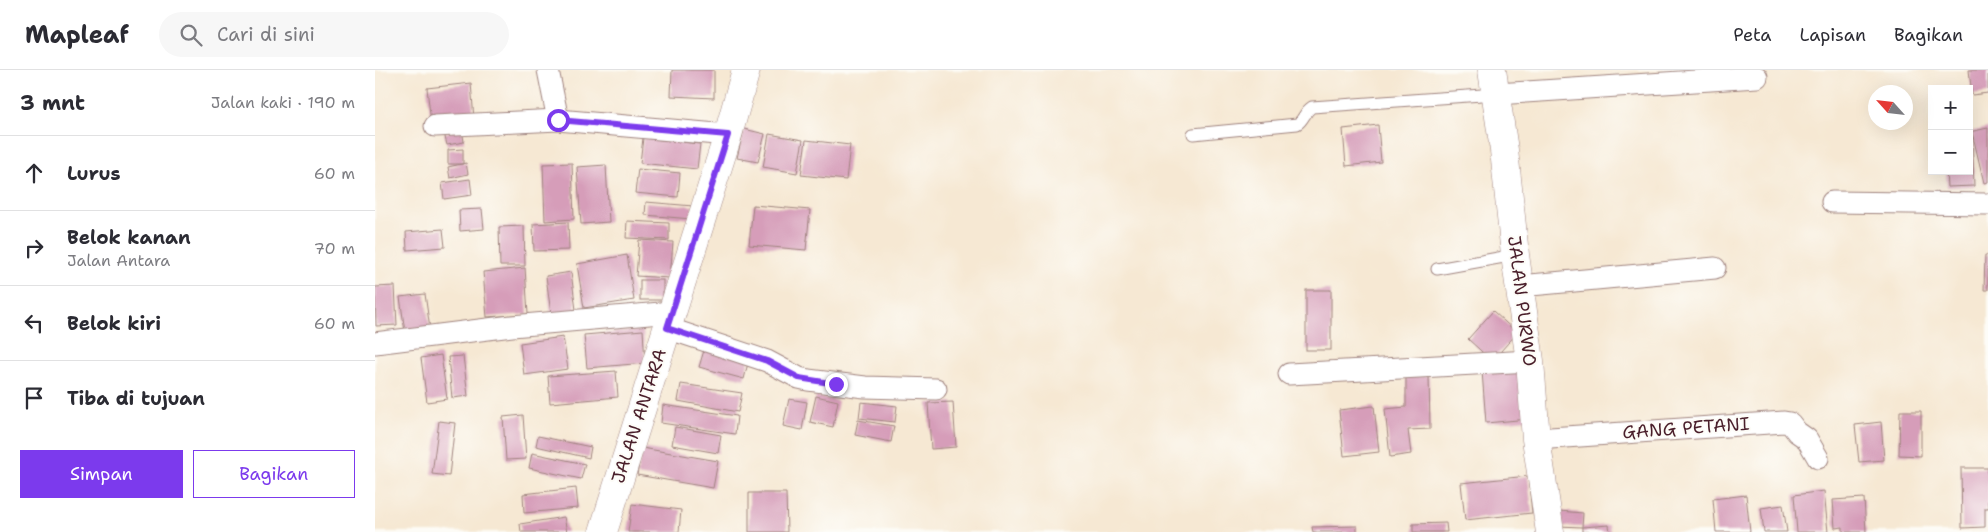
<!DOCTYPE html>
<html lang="id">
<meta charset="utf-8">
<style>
body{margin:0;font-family:"Shantell Sans",sans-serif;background:#f7f7f7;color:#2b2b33}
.controls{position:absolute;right:15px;top:15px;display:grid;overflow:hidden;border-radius:0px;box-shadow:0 5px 20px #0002}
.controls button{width:45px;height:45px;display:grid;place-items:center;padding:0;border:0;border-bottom:1px solid #e1e1e2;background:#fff;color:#2b2b33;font:25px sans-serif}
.compass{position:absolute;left:1493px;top:15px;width:45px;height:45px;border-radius:50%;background:#fff;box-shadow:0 5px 20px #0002;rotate:297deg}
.stop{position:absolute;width:15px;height:15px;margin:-11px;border:4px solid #7c3aed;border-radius:50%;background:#fff}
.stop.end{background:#7c3aed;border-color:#fff;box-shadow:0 1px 5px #0008}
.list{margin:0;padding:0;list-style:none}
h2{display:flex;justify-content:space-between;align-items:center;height:65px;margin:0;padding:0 20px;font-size:21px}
h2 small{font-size:16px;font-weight:400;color:#7c7c81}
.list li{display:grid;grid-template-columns:32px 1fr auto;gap:15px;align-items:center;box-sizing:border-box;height:75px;padding:0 20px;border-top:1px solid #e1e1e2}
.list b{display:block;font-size:19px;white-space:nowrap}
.list p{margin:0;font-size:16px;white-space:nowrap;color:#7c7c81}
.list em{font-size:16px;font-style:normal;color:#7c7c81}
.actions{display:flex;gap:10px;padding:15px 20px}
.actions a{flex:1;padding:11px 0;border:1px solid #7c3aed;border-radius:0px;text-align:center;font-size:18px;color:#7c3aed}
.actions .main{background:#7c3aed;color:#fff}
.icon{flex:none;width:28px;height:28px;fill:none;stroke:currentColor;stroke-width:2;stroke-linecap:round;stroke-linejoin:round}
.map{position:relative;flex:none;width:1613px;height:462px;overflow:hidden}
header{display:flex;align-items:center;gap:30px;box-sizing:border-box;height:70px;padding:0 25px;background:#fff;border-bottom:1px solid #e1e1e2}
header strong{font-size:24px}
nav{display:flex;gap:28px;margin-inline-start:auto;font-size:18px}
.search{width:350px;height:45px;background:#f7f7f7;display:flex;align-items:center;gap:12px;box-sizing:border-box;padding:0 18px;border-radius:28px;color:#7c7c81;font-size:19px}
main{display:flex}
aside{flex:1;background:#fff}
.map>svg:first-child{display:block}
.building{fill:#d69db9}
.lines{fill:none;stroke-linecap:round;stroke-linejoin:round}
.lane-casing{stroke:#a0847f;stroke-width:13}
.street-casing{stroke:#a0847f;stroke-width:23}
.secondary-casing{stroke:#a0847f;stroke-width:29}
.lane{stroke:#fff;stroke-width:11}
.street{stroke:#fff;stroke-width:21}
.secondary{stroke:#fff;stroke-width:28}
.route{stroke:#7c3aed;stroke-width:6}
.labels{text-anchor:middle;stroke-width:4;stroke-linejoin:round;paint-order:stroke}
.street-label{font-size:18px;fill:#4a1f2b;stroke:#fdfcf7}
</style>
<header>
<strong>Mapleaf</strong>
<div class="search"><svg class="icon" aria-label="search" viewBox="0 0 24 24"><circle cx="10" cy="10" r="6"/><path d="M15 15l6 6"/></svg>Cari di sini</div>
<nav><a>Peta</a><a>Lapisan</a><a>Bagikan</a></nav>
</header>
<main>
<aside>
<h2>3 mnt<small>Jalan kaki · 190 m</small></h2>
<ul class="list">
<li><svg class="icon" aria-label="ahead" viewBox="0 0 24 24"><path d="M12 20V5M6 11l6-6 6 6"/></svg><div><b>Lurus</b></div><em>60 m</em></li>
<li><svg class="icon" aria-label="right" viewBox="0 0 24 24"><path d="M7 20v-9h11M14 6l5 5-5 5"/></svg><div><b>Belok kanan</b><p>Jalan Antara</p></div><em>70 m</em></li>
<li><svg class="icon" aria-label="left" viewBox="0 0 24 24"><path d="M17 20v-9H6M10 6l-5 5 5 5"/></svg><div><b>Belok kiri</b></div><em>60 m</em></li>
<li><svg class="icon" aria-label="arrive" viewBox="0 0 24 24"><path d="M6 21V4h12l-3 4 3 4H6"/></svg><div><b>Tiba di tujuan</b></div></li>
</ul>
<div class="actions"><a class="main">Simpan</a><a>Bagikan</a></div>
</aside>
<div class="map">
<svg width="1613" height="462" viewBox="0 0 1613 462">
<rect width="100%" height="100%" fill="#fdfcf7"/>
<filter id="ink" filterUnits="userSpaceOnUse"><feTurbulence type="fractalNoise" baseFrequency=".02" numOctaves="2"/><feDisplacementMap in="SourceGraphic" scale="10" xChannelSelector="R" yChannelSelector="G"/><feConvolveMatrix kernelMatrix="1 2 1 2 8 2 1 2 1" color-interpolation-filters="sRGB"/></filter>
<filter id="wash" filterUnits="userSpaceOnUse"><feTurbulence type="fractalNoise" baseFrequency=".0096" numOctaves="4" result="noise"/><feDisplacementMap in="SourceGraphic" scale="20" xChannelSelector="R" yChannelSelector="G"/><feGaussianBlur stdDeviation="1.12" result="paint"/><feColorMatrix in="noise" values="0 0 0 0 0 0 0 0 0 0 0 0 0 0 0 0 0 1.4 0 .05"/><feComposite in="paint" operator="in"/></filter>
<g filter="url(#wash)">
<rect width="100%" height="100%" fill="#f6e8d3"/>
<g id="blocks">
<g class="building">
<path d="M297 0H339V28L296 26Z"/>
<path d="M1594 0H1613V23L1597 25Z"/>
<path d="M96 13 99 49 56 53 52 18Z"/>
<path d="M1003 55 1006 92 971 96 968 59Z"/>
<path d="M1613 58V112L1609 113 1597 62 1599 116 1572 117 1571 101H1594V62Z"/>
<path d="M87 59 89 72 72 75 69 63Z"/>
<path d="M369 59 390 64 383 92 362 88Z"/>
<path d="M394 64 428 70 422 103 388 97Z"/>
<path d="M268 68 325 74 322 99 265 93Z"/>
<path d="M431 70 475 75 471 110 426 105Z"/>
<path d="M88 79V94H73V80Z"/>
<path d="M91 93 93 104 75 108 73 97Z"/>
<path d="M197 93 199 149 170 151 168 94Z"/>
<path d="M231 95 234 152 206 154 202 97Z"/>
<path d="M263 99 305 103 303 127 260 123Z"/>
<path d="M95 109 97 125 69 129 67 113Z"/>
<path d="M271 132 318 136 316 149 270 145Z"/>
<path d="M378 135 435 140 431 180 374 175Z"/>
<path d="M107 139 109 159 85 161 84 140Z"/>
<path d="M252 151 294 153V170L251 168Z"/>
<path d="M193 152 194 180 159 181 158 154Z"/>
<path d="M149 156 150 196H125L124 157Z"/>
<path d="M68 159 70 177 32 180 31 162Z"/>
<path d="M264 170 298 172 295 208 261 206Z"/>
<path d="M252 185 259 230 209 238 202 194Z"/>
<path d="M1610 185H1613V220H1609Z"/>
<path d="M150 198 153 244 112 247 108 202Z"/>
<path d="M196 202 201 240 176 244 171 206Z"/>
<rect x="265" y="210" width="23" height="20"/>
<path d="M20 216 22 255 1 256 0 217Z"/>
<rect x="931" y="220" width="25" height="60"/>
<path d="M50 224 55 259 30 262 25 227Z"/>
<path d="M1118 241 1142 263 1117 291 1093 269Z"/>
<path d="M268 260 270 293 212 298 209 265Z"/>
<path d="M188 267 193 299 149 305 145 273Z"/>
<path d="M330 277 374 289 369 309 324 297Z"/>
<path d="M66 285 72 329 52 332 46 288Z"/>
<path d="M88 286 93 326 77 328 73 287Z"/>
<path d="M1149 297 1153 349 1111 353 1107 301Z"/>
<path d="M241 301 243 327 175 333 173 306Z"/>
<path d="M1031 306H1054L1055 359 1033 360 1036 384 1015 387 1010 339 1031 337Z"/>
<path d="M306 314 367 323 363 342 303 331Z"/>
<path d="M441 326 463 331 458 357 435 352Z"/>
<path d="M414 329 432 332 427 360 408 356Z"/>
<path d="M486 332 522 336 520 352 484 348Z"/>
<path d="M578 332 581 377 556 379 553 333Z"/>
<path d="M288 335 362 346 360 364 286 353Z"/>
<path d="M999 336 1004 382 969 386 964 340Z"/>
<path d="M1525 341H1546V386L1524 385Z"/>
<path d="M148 345 151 389 131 390 128 347Z"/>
<path d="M483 350 519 356 516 372 480 365Z"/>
<path d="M64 351 80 353 74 406 57 404Z"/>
<path d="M1506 352 1509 390 1484 392 1480 355Z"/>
<path d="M300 357 346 365 343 383 297 375Z"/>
<path d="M163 366 216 377 214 388 161 376Z"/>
<path d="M267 378 343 391 338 418 262 405Z"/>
<path d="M157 383 210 394 206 409 154 398Z"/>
<path d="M1586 398H1613V438H1610V457L1587 458Z"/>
<path d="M1153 406 1157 443 1090 450 1086 413Z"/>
<path d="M201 418 203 438 149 443 148 424Z"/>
<path d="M1449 421 1453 462H1422L1419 425Z"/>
<path d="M374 423H411L412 462H374Z"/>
<path d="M1371 425 1375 462H1341L1338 429Z"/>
<path d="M1489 428 1491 462H1468V457L1460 458 1458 430Z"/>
<path d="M257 434 306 440 304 462H253Z"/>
<path d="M1408 435 1412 462H1389L1386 438Z"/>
<path d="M1184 441 1208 443 1207 457 1234 455 1235 462H1207V457L1183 456Z"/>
<path d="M189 447 192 462H146L145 454Z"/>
<path d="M1071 453 1072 462H1038V454Z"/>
<path d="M982 456V462H938L937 457Z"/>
</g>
</g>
</g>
<g filter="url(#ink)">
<use href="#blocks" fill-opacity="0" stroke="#a0847f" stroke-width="1"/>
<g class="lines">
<defs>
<g id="lane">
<path d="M818 64 922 54C929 50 929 42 937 37L1121 24"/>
<path d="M1062 199 1140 185"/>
</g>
<g id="street">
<path d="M173 0 183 50"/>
<path d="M1121 24 1382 7"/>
<path d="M60 56 183 50 353 65"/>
<path d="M1457 132 1613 134"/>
<path d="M1145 216 1340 198"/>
<path d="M292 258 392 291 424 308 433 310 490 317 561 319"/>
<path d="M0 273 137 256 297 242"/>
<path d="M914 304 1155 291"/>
<path d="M1161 369 1409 352 1415 353 1422 362 1432 369 1443 388"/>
</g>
<g id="secondary">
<path d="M1117 0 1129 80 1140 185 1155 291 1161 369 1175 462"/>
<path d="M228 462 353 65 371 0"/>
</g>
</defs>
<use href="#lane" class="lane-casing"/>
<use href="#street" class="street-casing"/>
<use href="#secondary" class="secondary-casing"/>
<use href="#lane" class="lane"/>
<use href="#street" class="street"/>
<use href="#secondary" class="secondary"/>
</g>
</g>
<g class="lines" filter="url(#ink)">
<path class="route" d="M183 50 353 65 292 258 392 291 424 308 461 314"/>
</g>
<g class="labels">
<g class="street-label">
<text transform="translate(1147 231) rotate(83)" y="6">JALAN PURWO</text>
<text transform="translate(264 346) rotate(-72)" y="6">JALAN ANTARA</text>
<text transform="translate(1311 358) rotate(-4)" y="6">GANG PETANI</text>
</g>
</g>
</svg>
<div class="controls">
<button>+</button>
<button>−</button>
</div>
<svg class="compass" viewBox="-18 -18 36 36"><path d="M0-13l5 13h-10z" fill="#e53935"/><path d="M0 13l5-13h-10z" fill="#7c7c81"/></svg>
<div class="stop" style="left:183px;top:50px"></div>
<div class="stop end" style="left:461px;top:314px"></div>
</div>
</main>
